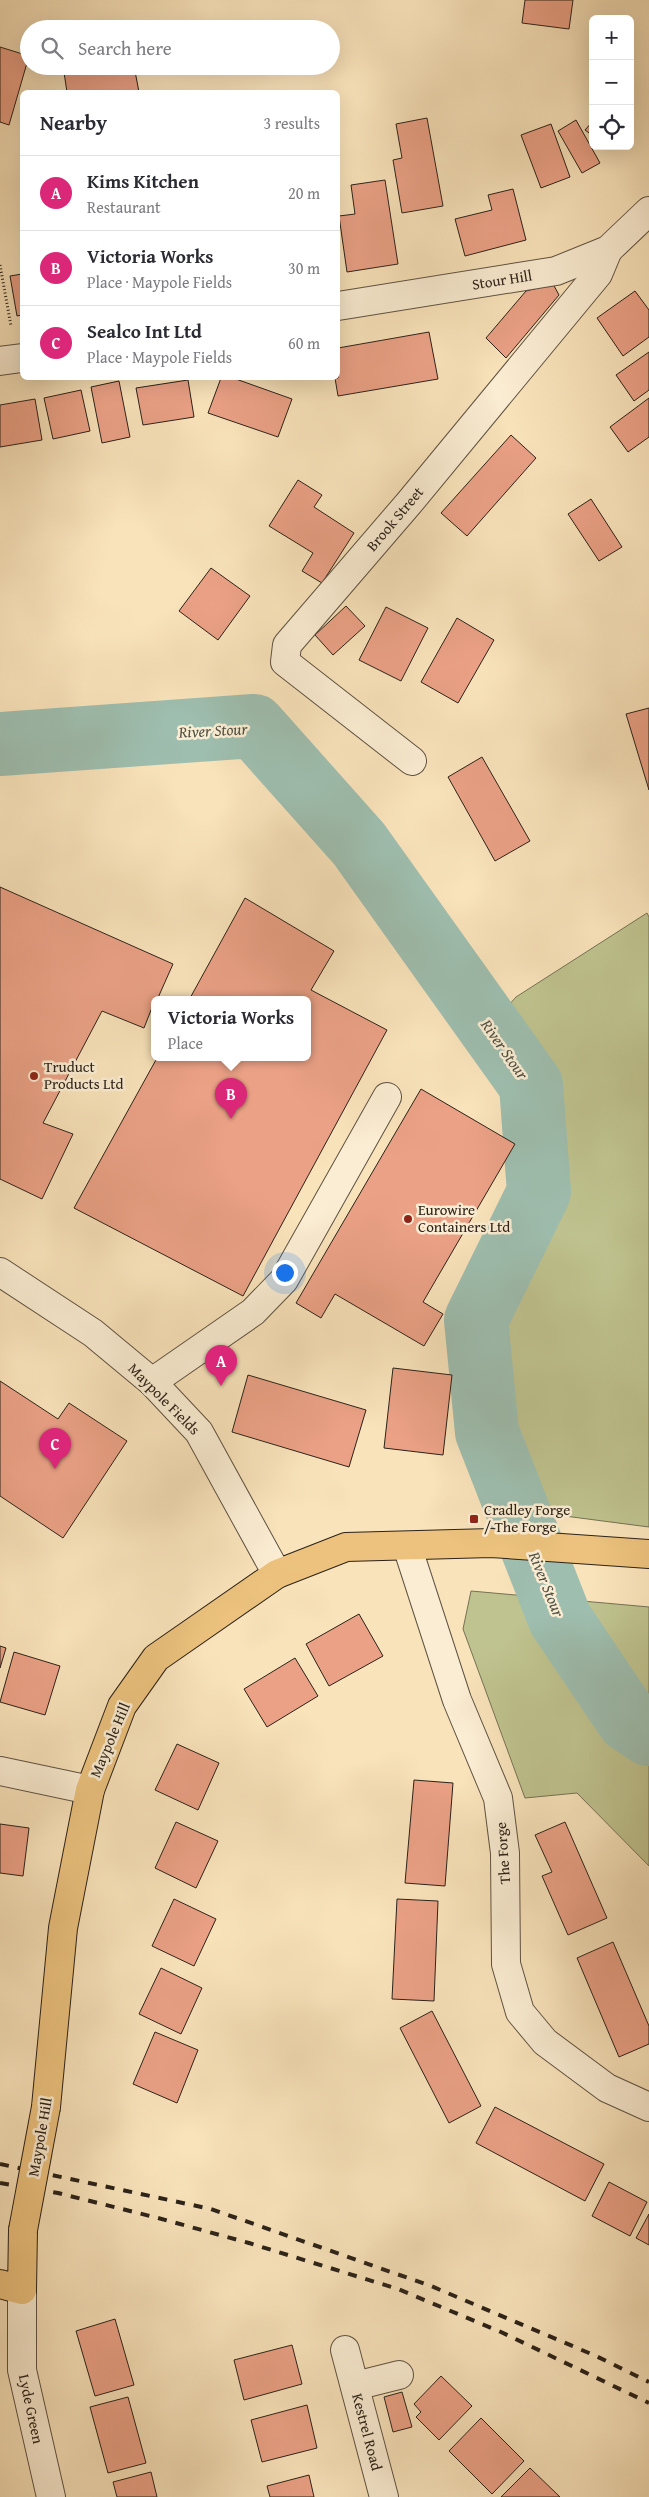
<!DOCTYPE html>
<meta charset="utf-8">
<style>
body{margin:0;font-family:"Gentium Book Plus",serif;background:#f7f7f7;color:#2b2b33}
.controls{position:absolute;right:15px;top:15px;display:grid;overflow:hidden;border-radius:8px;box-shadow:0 5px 20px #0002}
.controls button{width:45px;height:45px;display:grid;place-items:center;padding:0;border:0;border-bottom:1px solid #e1e1e2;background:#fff;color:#2b2b33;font:25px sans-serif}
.you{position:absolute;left:284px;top:1272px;width:18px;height:18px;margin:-12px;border:4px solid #fff;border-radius:50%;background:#1a73e8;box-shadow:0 0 0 8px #1a73e833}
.badge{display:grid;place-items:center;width:32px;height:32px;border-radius:50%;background:#db2777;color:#fff;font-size:16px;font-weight:700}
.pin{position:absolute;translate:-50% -41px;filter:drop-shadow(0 1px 2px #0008)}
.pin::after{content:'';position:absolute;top:26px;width:18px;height:15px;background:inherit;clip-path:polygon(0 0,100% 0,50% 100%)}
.popup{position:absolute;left:151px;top:996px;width:160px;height:65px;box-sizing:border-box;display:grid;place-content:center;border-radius:8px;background:#fff;filter:drop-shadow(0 1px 4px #0005);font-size:16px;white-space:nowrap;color:#7c7c81}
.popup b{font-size:19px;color:#2b2b33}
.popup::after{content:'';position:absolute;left:50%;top:100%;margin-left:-10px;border:10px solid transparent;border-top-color:#fff}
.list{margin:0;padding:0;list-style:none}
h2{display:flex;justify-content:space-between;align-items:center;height:65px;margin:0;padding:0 20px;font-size:21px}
h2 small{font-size:16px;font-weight:400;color:#7c7c81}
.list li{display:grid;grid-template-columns:32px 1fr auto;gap:15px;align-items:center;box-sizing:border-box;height:75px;padding:0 20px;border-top:1px solid #e1e1e2}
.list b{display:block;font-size:19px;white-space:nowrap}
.list p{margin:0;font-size:16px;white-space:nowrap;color:#7c7c81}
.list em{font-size:16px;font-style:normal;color:#7c7c81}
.icon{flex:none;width:28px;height:28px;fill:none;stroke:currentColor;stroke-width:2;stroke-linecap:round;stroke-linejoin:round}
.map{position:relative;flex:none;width:649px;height:2497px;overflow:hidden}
.search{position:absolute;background:#fff;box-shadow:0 5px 20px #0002;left:20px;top:20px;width:320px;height:55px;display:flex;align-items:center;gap:12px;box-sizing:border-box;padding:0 18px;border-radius:28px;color:#7c7c81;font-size:19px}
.panel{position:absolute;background:#fff;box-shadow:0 5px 20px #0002;left:20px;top:90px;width:320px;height:290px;border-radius:8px}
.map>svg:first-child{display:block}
.green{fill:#bfc38f;stroke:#757254}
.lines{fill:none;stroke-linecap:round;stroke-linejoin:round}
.river{stroke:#9ebeaf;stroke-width:64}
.building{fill:#eba186;stroke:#2b2219}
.minor-casing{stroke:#5e5242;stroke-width:30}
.major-casing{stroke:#2b2219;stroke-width:30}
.path{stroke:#2b2219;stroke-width:3;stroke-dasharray:1 2.5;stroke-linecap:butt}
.minor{stroke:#fbedd3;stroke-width:28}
.major{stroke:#ecc27e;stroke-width:28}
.rail{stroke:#2b2219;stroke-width:4;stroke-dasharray:9 9;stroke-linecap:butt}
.major-bridge-casing{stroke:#2b2219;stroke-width:30;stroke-linecap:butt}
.major-bridge{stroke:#ecc27e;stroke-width:28}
.poi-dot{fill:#8f2418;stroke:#fbedd3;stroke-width:2}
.labels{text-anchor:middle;stroke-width:5;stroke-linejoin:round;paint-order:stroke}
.street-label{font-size:15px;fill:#2b2219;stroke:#fbedd3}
.poi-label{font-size:15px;fill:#2b2219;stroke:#fbedd3;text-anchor:start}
.water-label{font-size:16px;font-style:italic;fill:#4e5146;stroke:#fbedd3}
</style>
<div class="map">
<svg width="649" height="2497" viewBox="0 0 649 2497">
<rect width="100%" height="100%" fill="#f9e3bb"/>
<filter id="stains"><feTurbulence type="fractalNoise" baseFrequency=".004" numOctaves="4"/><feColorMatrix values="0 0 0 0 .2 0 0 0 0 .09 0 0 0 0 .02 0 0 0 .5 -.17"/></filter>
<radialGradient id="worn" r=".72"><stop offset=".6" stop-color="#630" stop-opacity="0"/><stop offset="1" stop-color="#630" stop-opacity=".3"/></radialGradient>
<g class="green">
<path d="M647 913 649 917V1527L534 1512 514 1502 487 1432 476 1320 539 1192 531 1085 490 1026 516 997Z"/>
<path d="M471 1591 649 1607V1866L577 1793 525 1798 463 1629Z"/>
</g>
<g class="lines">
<path class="river" d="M0 744 254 726 359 844 531 1085 539 1192 476 1320 487 1432 560 1619 628 1720 649 1734"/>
</g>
<g class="building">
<path d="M525 0H573L569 29 522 23Z"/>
<path d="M0 47 29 56 9 125 0 122Z"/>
<path d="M63 66H134L139 92H67Z"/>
<path d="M427 118 443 206 402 213 393 160 402 158 396 124Z"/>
<path d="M576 120 600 163 582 173 558 131Z"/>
<path d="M593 121V136L585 130Z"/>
<path d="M551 124 570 177 541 188 521 135Z"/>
<path d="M385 180 398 264 347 272 339 216 355 214 351 185Z"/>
<path d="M513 189 526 240 465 256 455 219 492 210 488 195Z"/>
<path d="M22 274V315L17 316 10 276Z"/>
<path d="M553 284 559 295 506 358 486 338 526 291Z"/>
<path d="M635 291 649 310V337L623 356 597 318Z"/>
<path d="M429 332 438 379 338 396 335 378H338V348Z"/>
<path d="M649 352V390L634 401 616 375Z"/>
<path d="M221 378H233L292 399 278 437 208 413Z"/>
<path d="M188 380 194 417 143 425 136 388Z"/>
<path d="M119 381 130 437 102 443 91 387Z"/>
<path d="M81 390 90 431 53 439 44 398Z"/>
<path d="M649 398V437L628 452 610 427Z"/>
<path d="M35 399 42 440 0 447V405Z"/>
<path d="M511 435 536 458 467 536 441 513Z"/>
<path d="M298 480 322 495 314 507 354 533 322 583 302 571 313 553 269 526Z"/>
<path d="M591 499 622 547 599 561 568 514Z"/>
<path d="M211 568 250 596 218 640 179 611Z"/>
<path d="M346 606 365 626 333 655 315 635Z"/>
<path d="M386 607 428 628 401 681 359 660Z"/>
<path d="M457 618 494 640 458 703 421 682Z"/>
<path d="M649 708V790L626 714Z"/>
<path d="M482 757 530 841 495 861 448 777Z"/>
<path d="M0 887 173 964 157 1000H155L144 1028 102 1011 43 1123 73 1134 42 1199 0 1179Z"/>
<path d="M245 898 334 951 311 990 387 1030 243 1296 74 1208 157 1058H307V1000H189Z"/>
<path d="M421 1089 515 1144 423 1302 443 1314 424 1346 335 1294 321 1318 296 1303Z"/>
<path d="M393 1368 452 1375 443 1455 384 1448Z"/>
<path d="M248 1375 366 1410 349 1467 232 1432Z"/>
<path d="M0 1381 58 1419 69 1403 127 1441 63 1538 0 1496Z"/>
<path d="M359 1614 383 1656 329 1686 306 1644Z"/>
<path d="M0 1646 6 1648 0 1668Z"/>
<path d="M14 1652 60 1666 45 1715 0 1702Z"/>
<path d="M295 1658 318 1696 267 1727 244 1689Z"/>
<path d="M177 1744 219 1763 198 1810 155 1790Z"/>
<path d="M414 1780 453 1783 445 1886 405 1883Z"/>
<path d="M176 1822 218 1841 196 1888 155 1868Z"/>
<path d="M565 1822 607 1918 568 1935 542 1876 552 1872 535 1835Z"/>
<path d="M0 1824 29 1828 23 1876 0 1873Z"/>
<path d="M174 1899 216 1919 194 1966 152 1946Z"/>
<path d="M397 1899 438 1901 434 2001 392 1999Z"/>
<path d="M613 1942 649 2026V2044L619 2057 577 1958Z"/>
<path d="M161 1968 202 1988 181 2034 139 2014Z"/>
<path d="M432 2011 481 2106 449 2123 400 2028Z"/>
<path d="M155 2032 198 2050 177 2103 133 2084Z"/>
<path d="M495 2107 604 2164 585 2201 476 2143Z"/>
<path d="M609 2182 647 2202 630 2236 592 2216Z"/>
<path d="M649 2214V2245L636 2238Z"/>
<path d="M115 2319 134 2385 95 2396 76 2331Z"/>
<path d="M292 2345 302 2384 244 2400 234 2360Z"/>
<path d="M441 2376 472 2406 439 2440 416 2417 421 2412 414 2404Z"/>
<path d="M402 2392 412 2427 393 2432 384 2397Z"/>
<path d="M128 2397 146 2463 108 2473 90 2407Z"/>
<path d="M307 2405 317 2448 262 2462 251 2420Z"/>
<path d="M481 2418 524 2461 492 2494 449 2451Z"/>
<path d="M530 2468 560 2497H501Z"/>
<path d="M151 2472 157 2497H117L113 2482Z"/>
<path d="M309 2475 314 2497H270L267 2486Z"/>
</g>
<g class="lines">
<defs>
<g id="minor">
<path d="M338 306 556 271 608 250 649 211"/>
<path d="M0 361 22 358"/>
<path d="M412 761 285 662 287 645 409 503 598 274 608 250"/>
<path d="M0 1272 93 1333 152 1382 199 1432 277 1574"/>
<path d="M152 1382 253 1312 284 1280 387 1097"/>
<path d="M407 1546 457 1700 498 1798 505 1853 506 1964 520 2012 545 2042 607 2088 649 2107"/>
<path d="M0 1771 90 1790"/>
<path d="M22 2290V2370L51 2497"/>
<path d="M345 2350 384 2497"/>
<path d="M355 2386 399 2375"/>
</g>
<g id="major">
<path d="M46 2107 63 1928 90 1790 122 1706 156 1658 277 1574 346 1547 491 1543 649 1554"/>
<path d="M0 2284 22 2290 23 2230"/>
</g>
</defs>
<use href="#minor" class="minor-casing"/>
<use href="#major" class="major-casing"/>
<path class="path" d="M0 265 11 326"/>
<use href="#minor" class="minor"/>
<use href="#major" class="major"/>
<g class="rail">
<path d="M0 2164 211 2209 431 2286 596 2356 649 2382"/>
<path d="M0 2183 58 2193 158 2218 249 2243 398 2289 501 2332 649 2403"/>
</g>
<defs>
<path id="major-bridge" d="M23 2230 46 2107"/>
</defs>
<use href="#major-bridge" class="major-bridge-casing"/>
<use href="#major-bridge" class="major-bridge"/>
</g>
<g class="poi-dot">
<circle cx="34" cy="1076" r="5"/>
<circle cx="408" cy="1219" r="5"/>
<rect x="469" y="1514" width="10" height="10" rx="2.5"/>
</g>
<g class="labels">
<g class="street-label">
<text transform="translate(502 280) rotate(-9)" y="5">Stour Hill</text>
<text transform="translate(395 519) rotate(-50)" y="5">Brook Street</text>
<text transform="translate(164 1399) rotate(45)" y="5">Maypole Fields</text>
<text transform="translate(110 1740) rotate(-67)" y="5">Maypole Hill</text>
<text transform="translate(503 1853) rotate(-94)" y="5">The Forge</text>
<text transform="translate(40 2137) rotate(-80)" y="5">Maypole Hill</text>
<text transform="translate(31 2409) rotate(78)" y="5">Lyde Green</text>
<text transform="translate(367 2432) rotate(75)" y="5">Kestrel Road</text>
</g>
<g class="poi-label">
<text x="44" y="1072">Truduct<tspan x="44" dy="17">Products Ltd</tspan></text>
<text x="418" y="1215">Eurowire<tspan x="418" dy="17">Containers Ltd</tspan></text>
<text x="484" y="1515">Cradley Forge<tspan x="484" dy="17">/ The Forge</tspan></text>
</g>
<g class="water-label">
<text transform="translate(213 730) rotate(-3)" y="6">River Stour</text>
<text transform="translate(505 1049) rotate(55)" y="6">River Stour</text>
<text transform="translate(547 1584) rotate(68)" y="6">River Stour</text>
</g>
</g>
<rect width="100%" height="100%" filter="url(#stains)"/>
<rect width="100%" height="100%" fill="url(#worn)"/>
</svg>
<div class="controls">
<button>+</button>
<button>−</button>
<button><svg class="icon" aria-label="locate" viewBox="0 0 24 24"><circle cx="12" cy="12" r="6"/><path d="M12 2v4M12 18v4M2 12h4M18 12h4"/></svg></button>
</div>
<div class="you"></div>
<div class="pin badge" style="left:221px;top:1386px">A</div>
<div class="pin badge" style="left:231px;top:1119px">B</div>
<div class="popup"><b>Victoria Works</b>Place</div>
<div class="pin badge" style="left:55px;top:1469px">C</div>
<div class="search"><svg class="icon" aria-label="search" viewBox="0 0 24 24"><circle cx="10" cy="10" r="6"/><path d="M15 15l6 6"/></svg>Search here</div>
<section class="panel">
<h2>Nearby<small>3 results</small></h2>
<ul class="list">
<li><span class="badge">A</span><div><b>Kims Kitchen</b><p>Restaurant</p></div><em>20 m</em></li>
<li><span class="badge">B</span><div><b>Victoria Works</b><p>Place · Maypole Fields</p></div><em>30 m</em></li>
<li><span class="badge">C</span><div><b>Sealco Int Ltd</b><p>Place · Maypole Fields</p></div><em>60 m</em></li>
</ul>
</section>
</div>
